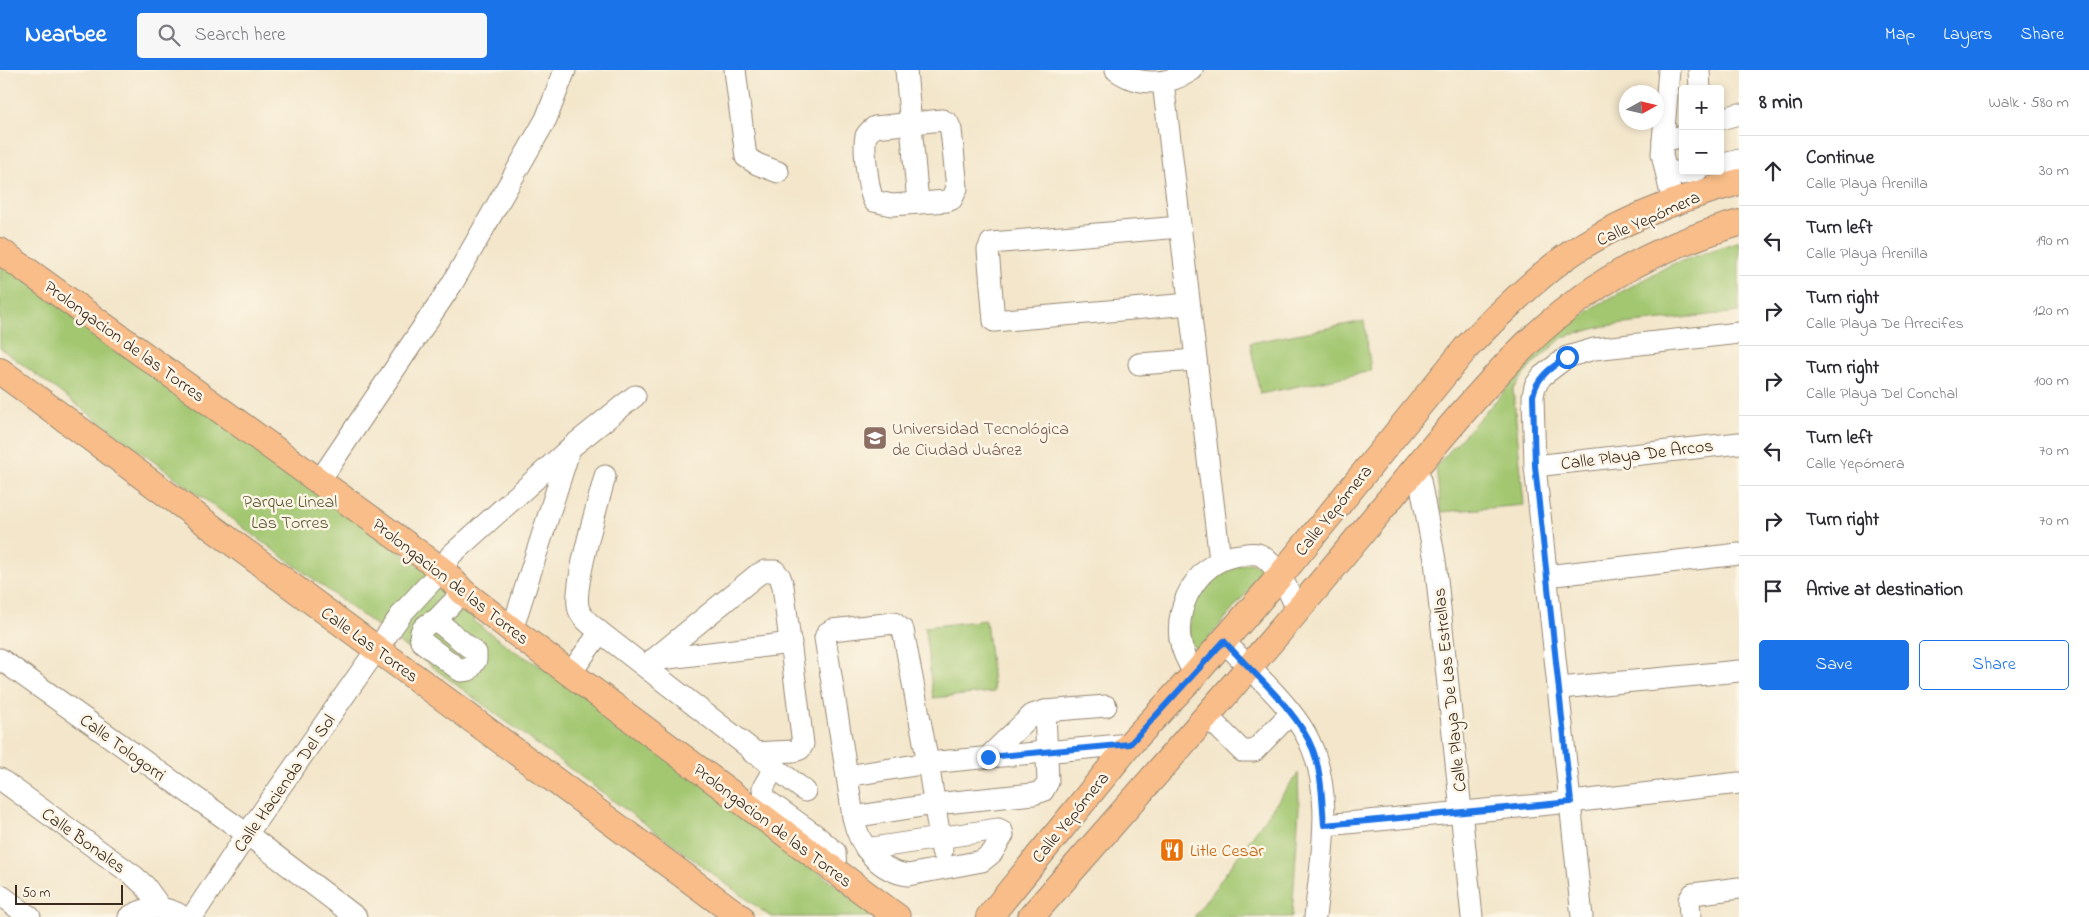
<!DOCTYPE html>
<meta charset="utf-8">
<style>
body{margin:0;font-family:"Indie Flower",sans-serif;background:#f7f7f7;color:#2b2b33}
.controls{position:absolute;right:15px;top:15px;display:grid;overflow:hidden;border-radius:5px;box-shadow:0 2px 8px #0003}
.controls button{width:45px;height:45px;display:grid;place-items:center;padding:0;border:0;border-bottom:1px solid #e1e1e2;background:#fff;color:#2b2b33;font:25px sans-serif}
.compass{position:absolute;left:1619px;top:15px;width:45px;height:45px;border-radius:50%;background:#fff;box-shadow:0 2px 8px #0003;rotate:82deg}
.scale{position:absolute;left:15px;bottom:12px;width:108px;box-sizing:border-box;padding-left:5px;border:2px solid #3b2a1e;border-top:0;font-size:14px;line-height:18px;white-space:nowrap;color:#3b2a1e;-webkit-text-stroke:4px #fcf5e5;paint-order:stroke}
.stop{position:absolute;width:15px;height:15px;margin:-11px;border:4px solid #1a73e8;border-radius:50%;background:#fff}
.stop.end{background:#1a73e8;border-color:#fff;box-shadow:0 1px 5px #0008}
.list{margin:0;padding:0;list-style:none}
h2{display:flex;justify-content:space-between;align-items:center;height:65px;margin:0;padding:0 20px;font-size:21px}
h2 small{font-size:16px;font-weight:400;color:#7c7c81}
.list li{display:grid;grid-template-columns:32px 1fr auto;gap:15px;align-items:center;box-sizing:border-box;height:70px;padding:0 20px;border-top:1px solid #e1e1e2}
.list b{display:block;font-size:19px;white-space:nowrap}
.list p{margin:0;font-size:16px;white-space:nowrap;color:#7c7c81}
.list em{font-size:16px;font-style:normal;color:#7c7c81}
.actions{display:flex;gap:10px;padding:15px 20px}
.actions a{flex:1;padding:11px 0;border:1px solid #1a73e8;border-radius:5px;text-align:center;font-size:18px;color:#1a73e8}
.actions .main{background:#1a73e8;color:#fff}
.icon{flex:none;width:28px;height:28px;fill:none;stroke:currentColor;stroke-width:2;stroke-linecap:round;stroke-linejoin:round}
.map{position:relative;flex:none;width:1739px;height:847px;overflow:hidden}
header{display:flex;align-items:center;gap:30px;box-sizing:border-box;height:70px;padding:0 25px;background:#1a73e8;color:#fff}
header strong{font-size:24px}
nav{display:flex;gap:28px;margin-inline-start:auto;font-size:18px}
.search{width:350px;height:45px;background:#f7f7f7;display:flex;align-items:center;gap:12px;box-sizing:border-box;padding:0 18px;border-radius:5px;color:#7c7c81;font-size:19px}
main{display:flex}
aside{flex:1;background:#fff}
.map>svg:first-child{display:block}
.green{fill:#a3c771;stroke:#6f7848}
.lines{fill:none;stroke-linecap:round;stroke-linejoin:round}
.minor-casing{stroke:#978874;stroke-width:23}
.major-casing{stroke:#978874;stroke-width:28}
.minor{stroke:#fff;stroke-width:21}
.major{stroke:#f8bd89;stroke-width:26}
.route{stroke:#1a73e8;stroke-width:6}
.labels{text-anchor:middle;stroke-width:5;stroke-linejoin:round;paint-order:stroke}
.street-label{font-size:18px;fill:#3b2a1e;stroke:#fcf5e5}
.education-label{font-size:18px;fill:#785e54;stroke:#fcf5e5;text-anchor:start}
.park-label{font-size:18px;fill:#5a5937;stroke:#fcf5e5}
.food-label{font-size:18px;fill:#c56008;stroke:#fcf5e5;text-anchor:start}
</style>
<header>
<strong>Nearbee</strong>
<div class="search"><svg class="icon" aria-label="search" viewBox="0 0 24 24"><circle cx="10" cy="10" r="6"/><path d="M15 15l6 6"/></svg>Search here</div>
<nav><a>Map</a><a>Layers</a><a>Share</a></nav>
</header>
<main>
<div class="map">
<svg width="1739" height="847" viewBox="0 0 1739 847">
<rect width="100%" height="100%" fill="#fcf5e5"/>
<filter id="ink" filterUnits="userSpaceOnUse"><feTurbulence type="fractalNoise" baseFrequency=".02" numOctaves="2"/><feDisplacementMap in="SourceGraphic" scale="10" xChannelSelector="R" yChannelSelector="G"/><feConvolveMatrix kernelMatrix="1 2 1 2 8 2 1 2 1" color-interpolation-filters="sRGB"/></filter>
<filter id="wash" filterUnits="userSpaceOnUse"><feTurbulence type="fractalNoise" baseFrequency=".0096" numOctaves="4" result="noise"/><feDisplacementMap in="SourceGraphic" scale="20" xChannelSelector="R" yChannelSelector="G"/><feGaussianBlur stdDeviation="1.12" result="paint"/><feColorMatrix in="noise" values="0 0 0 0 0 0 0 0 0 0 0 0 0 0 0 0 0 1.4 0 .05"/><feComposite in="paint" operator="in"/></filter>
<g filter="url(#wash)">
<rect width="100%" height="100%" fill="#f3e6cb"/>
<g class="green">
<path d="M1739 171V242L1605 256 1563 267 1532 295 1513 319 1524 435 1441 442 1436 396 1556 265 1594 237 1670 195Z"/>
<path d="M0 184 478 540 473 551 516 582 580 619 877 847H771L0 278Z"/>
<path d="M1364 251 1371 301 1260 324 1250 273Z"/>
<path d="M1249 493 1269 496 1198 581 1189 572C1188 546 1195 512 1223 501 1231 497 1240 495 1249 493Z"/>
<path d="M986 550 994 622 933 628 925 557Z"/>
<path d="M1298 703 1299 737 1292 847H1194Z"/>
</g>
</g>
<g filter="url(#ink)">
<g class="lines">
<defs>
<g id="minor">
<path d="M735 0 746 87 757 94 778 102"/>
<path d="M906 0 918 133"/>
<path d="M1116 0C1138 17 1170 15 1192 0"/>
<path d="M1669 0 1663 71 1683 66"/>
<path d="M1699 0 1700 19"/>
<path d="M1163 12 1220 490"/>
<path d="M1720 49 1739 44"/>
<path d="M942 50 948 53 951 60 957 118 952 129 947 131 892 135 874 131C868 121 863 77 866 66 868 62 871 60 875 57Z"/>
<path d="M1663 71 1662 84 1673 133"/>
<path d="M1720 95 1739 90"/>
<path d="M1666 100 1682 104 1697 101"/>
<path d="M1180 157 991 173 988 180 994 251 1189 234"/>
<path d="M1139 294 1196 290"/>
<path d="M1417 395 1435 490 1472 847"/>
<path d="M1535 396 1739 373"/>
<path d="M320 410 452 214 546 49 565 0"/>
<path d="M1546 506 1739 484"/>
<path d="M436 550 476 583V590L469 600 461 601 421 571C418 559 426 554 436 550Z"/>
<path d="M436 550 463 522"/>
<path d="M894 553 903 560 928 693 847 706 825 568 827 563 832 560Z"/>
<path d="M512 560 570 378"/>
<path d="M600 562C593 556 583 550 579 540 571 520 599 431 605 406"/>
<path d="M1224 571C1250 600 1286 630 1305 663 1336 718 1321 788 1315 847"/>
<path d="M0 589 247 764 356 847"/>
<path d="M652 590 791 573"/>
<path d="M653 590 757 505 765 501H775L780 507 783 516 803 674 800 679 794 681 753 683"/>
<path d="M570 604 600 562 805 721"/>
<path d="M1195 604C1188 593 1182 582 1180 569 1175 532 1201 489 1240 485 1247 484 1256 482 1262 486 1279 497 1289 523 1298 540"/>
<path d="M1560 618 1739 601"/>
<path d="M1206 645 1242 681H1254L1291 643"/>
<path d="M988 687 1032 645 1045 641 1106 636"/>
<path d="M774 698 763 718 765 729 814 764 835 782 836 802"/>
<path d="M847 706 853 747 935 734 1033 724 1043 721 1048 712 1045 641"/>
<path d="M0 709 134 806 145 816 161 838"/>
<path d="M853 747C859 776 878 801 908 805L982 791 992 783 1003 765 1002 761 998 759 866 779"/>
<path d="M1325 755 1571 732 1739 713"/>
<path d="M942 781 928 693 1130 674"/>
<path d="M0 825 30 847"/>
<path d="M129 847C146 836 166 835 183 847"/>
<path d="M192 847 247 764 403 542 442 500 451 485 570 378 635 326"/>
<path d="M1582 847 1535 396 1533 326 1535 316 1542 306 1567 287 1594 279 1739 263"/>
<path d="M1690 847 1689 830 1693 824 1739 818"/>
</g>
<g id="major">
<path d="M0 181 442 500 463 522 512 560 897 847"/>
<path d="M0 301 740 847"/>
<path d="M989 847 1130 674 1195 604 1280 506 1466 278C1495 248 1523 220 1555 195 1605 156 1678 128 1739 112"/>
<path d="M1031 847C1119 746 1209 645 1296 542 1351 478 1402 412 1458 348 1493 308 1529 267 1572 235 1621 197 1680 170 1739 153"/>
</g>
</defs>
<use href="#minor" class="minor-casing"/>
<use href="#major" class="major-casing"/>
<use href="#minor" class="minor"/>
<use href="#major" class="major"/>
</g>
</g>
<g class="lines" filter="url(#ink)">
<path class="route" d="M988 687 1130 674 1224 571C1253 604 1297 639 1313 680 1322 704 1322 730 1324 755L1571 732 1535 396 1533 326C1536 307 1552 297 1567 287"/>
</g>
<defs>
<symbol id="university-square" viewBox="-11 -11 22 22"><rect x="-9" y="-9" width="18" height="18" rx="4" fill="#8d6e63" stroke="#fcf5e5"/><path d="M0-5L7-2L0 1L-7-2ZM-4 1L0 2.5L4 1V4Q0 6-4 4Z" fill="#fff"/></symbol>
<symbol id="restaurant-square" viewBox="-11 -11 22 22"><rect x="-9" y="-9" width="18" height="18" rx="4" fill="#e8710a" stroke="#fcf5e5"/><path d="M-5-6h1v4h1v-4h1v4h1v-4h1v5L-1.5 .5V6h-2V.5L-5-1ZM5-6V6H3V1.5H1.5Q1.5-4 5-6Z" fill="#fff"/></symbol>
</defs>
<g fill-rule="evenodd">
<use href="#university-square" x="861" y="354" width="28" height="28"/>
<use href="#restaurant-square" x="1158" y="766" width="28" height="28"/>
</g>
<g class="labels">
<g class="street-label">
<text transform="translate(1648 148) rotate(-24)" y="6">Calle Yepómera</text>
<text transform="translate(125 271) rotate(36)" y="6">Prolongacion de las Torres</text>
<text transform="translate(1637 384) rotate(-7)" y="6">Calle Playa De Arcos</text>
<text transform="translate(1333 440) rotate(-51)" y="6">Calle Yepómera</text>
<text transform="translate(451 511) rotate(38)" y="6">Prolongacion de las Torres</text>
<text transform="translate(370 574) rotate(36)" y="6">Calle Las Torres</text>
<text transform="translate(1449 620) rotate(-96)" y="6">Calle Playa De Las Estrellas</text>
<text transform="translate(123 677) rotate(36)" y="6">Calle Tologorri</text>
<text transform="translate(284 713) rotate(-55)" y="6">Calle Hacienda Del Sol</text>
<text transform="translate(1070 747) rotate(-51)" y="6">Calle Yepómera</text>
<text transform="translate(773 755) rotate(37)" y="6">Prolongacion de las Torres</text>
<text transform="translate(84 770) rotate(36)" y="6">Calle Bonales</text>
</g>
<g class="education-label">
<text x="892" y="364">Universidad Tecnológica<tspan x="892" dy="21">de Ciudad Juárez</tspan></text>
</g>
<g class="park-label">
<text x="290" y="437">Parque Lineal<tspan x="290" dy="21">Las Torres</tspan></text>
</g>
<g class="food-label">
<text x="1190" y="786">Litle Cesar</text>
</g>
</g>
</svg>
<div class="controls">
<button>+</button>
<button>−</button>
</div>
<svg class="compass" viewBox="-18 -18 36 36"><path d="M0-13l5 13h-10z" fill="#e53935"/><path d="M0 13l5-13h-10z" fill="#7c7c81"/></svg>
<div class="scale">50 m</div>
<div class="stop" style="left:1567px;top:287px"></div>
<div class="stop end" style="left:988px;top:687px"></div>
</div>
<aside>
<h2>8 min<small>Walk · 580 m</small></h2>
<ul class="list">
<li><svg class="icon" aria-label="ahead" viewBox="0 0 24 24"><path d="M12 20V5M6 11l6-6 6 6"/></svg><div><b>Continue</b><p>Calle Playa Arenilla</p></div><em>30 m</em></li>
<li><svg class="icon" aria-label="left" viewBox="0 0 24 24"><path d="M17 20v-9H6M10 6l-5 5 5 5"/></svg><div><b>Turn left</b><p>Calle Playa Arenilla</p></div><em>190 m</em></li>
<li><svg class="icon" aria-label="right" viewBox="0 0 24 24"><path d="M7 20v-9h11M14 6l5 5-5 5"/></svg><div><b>Turn right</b><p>Calle Playa De Arrecifes</p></div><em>120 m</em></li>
<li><svg class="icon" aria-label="right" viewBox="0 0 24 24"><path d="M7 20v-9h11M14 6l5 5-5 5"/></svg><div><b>Turn right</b><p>Calle Playa Del Conchal</p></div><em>100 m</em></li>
<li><svg class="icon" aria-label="left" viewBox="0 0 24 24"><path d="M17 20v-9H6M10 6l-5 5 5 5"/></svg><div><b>Turn left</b><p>Calle Yepómera</p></div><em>70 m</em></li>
<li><svg class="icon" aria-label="right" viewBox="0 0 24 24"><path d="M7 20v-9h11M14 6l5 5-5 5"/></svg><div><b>Turn right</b></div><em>70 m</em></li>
<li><svg class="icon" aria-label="arrive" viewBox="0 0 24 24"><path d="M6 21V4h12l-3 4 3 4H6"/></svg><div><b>Arrive at destination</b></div></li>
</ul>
<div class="actions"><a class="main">Save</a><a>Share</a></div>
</aside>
</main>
